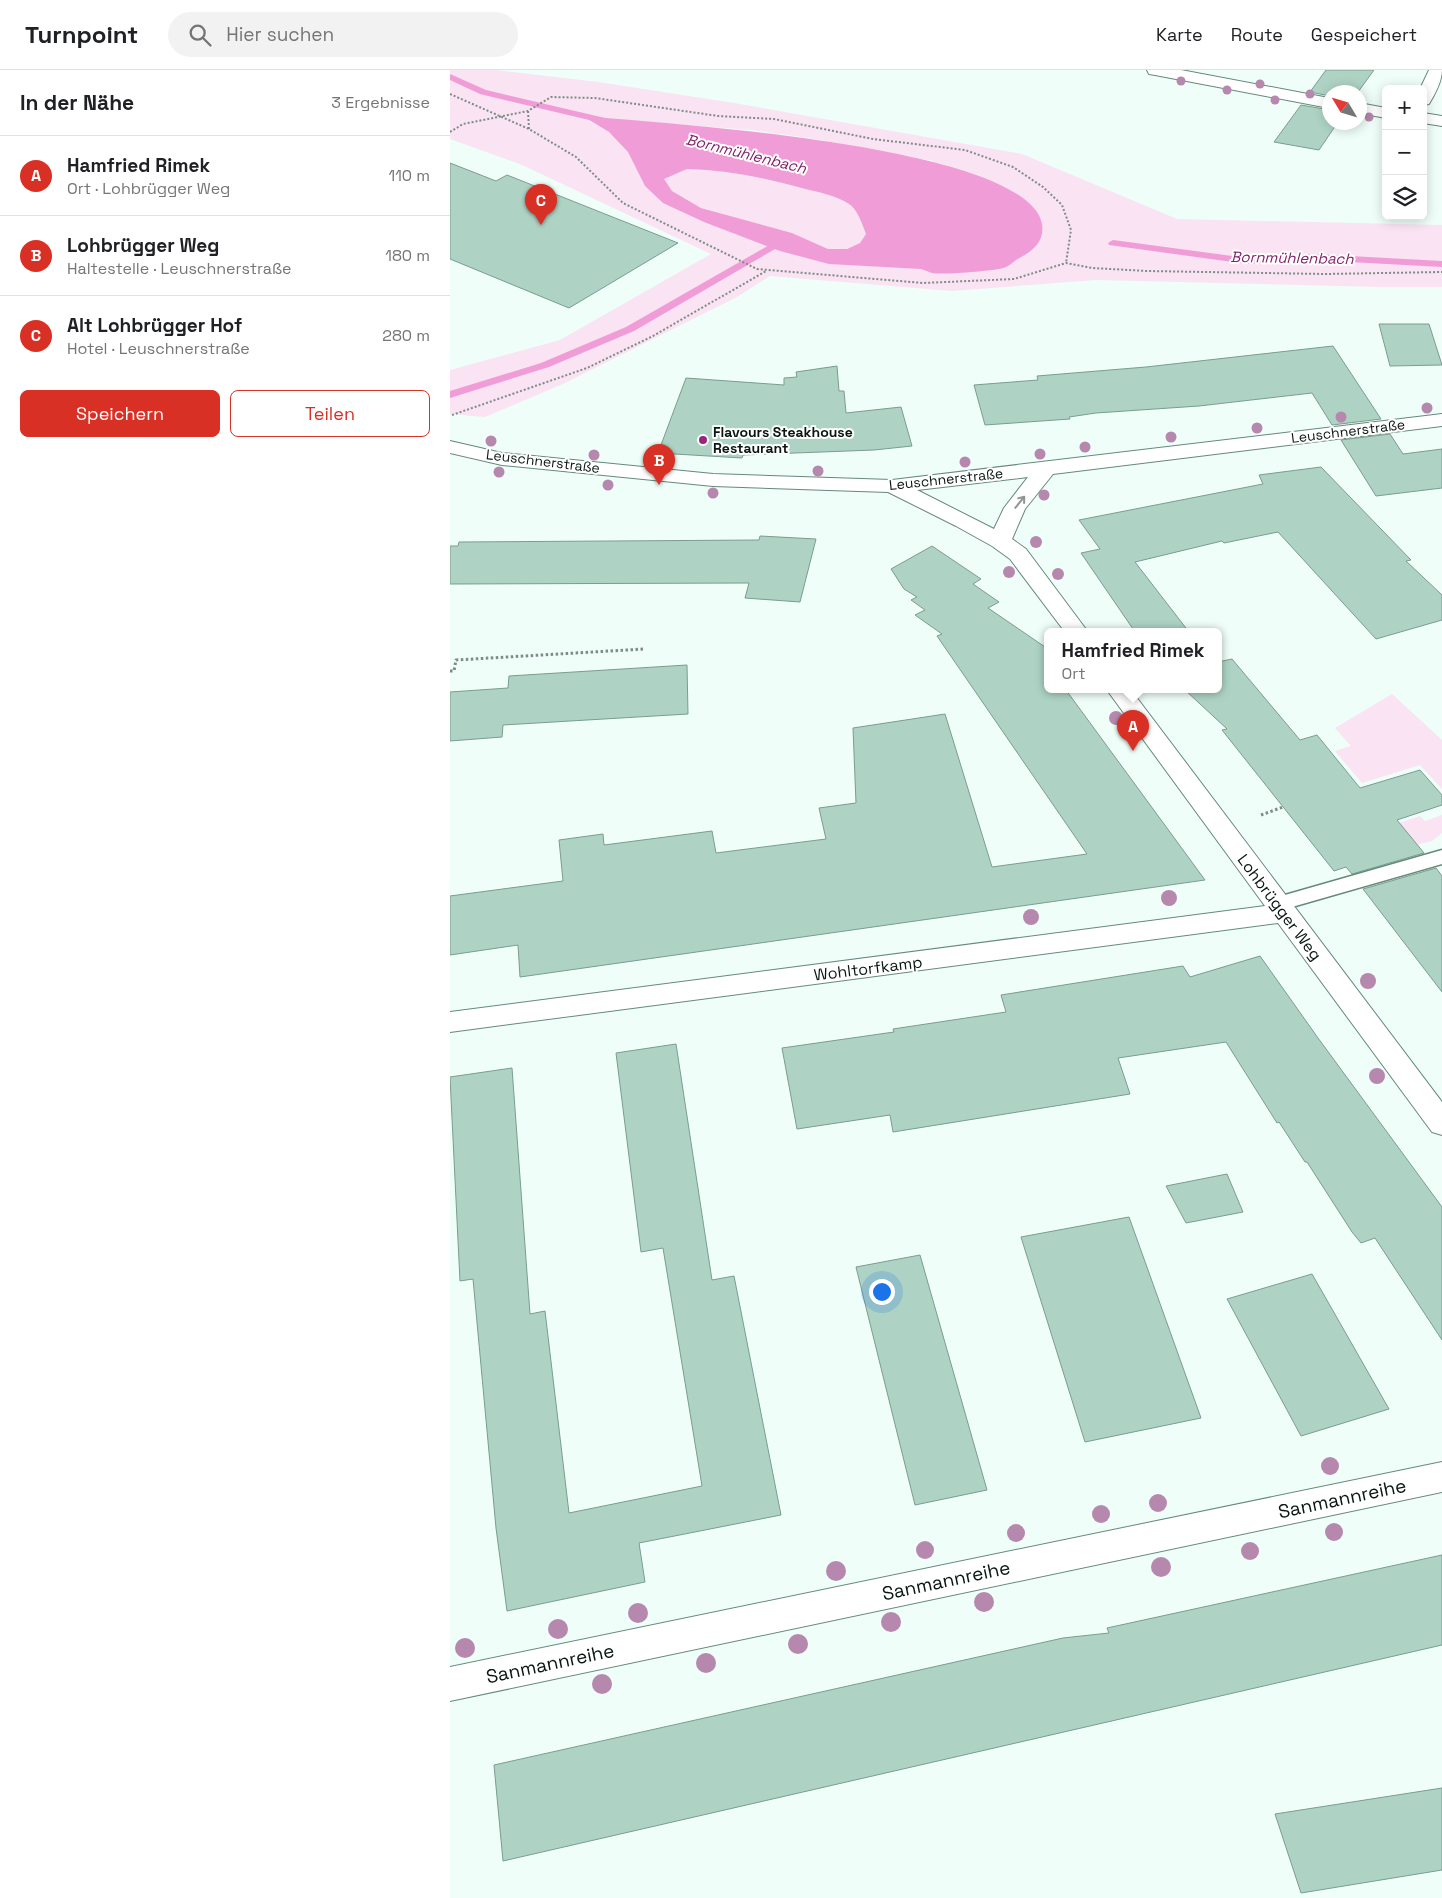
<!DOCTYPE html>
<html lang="de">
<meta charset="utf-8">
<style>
body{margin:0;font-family:"Space Grotesk",sans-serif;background:#f2f2f2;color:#202124}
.controls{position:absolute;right:15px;top:15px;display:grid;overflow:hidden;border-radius:8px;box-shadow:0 2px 12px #0003}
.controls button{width:45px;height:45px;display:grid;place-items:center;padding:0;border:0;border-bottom:1px solid #e0e0e0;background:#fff;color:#202124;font:25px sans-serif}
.compass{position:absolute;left:872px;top:15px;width:45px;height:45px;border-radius:50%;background:#fff;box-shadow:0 2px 12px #0003;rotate:308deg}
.you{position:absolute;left:431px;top:1221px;width:18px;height:18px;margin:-12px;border:4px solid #fff;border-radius:50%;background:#1a73e8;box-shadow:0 0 0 8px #1a73e833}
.badge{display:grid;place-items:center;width:32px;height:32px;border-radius:50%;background:#d93025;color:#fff;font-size:16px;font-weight:700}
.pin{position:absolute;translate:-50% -41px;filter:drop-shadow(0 1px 2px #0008)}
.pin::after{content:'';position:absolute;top:26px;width:18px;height:15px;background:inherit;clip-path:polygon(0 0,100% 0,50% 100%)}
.popup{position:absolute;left:594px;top:558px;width:178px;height:65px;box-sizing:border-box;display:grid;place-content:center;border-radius:8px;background:#fff;filter:drop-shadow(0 1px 4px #0005);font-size:16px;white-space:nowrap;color:#757577}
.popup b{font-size:19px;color:#202124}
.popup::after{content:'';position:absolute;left:50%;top:100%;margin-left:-10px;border:10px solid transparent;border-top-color:#fff}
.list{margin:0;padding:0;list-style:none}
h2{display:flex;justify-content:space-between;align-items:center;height:65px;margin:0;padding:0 20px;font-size:21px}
h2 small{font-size:16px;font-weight:400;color:#757577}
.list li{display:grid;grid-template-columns:32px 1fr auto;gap:15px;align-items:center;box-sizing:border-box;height:80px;padding:0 20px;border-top:1px solid #e0e0e0}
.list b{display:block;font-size:19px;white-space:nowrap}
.list p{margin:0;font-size:16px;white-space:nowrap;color:#757577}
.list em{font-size:16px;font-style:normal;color:#757577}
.actions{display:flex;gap:10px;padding:15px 20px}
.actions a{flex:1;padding:11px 0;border:1px solid #d93025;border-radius:8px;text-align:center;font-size:18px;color:#d93025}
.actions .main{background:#d93025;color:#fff}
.icon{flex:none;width:28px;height:28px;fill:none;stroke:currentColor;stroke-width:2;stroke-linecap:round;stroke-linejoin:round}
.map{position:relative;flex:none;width:992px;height:1828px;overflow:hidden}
header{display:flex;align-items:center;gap:30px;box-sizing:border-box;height:70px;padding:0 25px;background:#fff;border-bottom:1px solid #e0e0e0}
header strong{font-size:24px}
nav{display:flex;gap:28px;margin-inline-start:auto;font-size:18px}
.search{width:350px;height:45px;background:#f2f2f2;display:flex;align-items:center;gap:12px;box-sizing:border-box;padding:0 18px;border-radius:28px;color:#757577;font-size:19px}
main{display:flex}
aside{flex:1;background:#fff}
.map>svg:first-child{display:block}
.green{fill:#fae3f2;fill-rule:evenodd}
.water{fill:#f09dd7;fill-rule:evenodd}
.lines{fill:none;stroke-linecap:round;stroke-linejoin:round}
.stream{fill:#f09dd7;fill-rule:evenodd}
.building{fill:#aed3c5;stroke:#7a9d90}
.service-casing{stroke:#66897c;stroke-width:3}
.minor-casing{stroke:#66897c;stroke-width:2}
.path-far1{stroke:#7e8c87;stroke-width:2;stroke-dasharray:2 2;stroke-linecap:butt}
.path{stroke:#7e8c87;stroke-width:3;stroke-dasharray:2.5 2.5;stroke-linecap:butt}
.service{fill:#fff;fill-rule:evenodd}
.minor{fill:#fff;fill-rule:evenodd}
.tree{fill:#b688ae}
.oneway{stroke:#909694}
.poi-dot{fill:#99237f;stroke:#fff;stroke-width:2}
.labels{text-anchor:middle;stroke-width:4;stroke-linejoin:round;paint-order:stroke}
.far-street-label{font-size:14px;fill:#091612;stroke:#fff}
.far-poi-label{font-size:14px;font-weight:bold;fill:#091612;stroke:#fff;text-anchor:start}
.far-water-label{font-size:15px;font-style:italic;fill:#82236d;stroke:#fff}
.street-label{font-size:16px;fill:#091612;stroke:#fff}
.near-street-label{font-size:19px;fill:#091612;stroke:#fff}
</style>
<header>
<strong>Turnpoint</strong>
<div class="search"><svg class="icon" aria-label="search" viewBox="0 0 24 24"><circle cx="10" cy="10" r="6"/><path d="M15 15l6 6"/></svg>Hier suchen</div>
<nav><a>Karte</a><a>Route</a><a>Gespeichert</a></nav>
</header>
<main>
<aside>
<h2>In der Nähe<small>3 Ergebnisse</small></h2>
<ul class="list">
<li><span class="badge">A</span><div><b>Hamfried Rimek</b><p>Ort · Lohbrügger Weg</p></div><em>110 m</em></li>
<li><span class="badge">B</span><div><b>Lohbrügger Weg</b><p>Haltestelle · Leuschnerstraße</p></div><em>180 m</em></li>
<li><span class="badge">C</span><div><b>Alt Lohbrügger Hof</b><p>Hotel · Leuschnerstraße</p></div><em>280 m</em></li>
</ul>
<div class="actions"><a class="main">Speichern</a><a>Teilen</a></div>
</aside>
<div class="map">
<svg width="992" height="1828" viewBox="0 0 992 1828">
<rect width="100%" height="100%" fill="#effef8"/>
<g class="green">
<path d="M0 0H46L148 12 284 33 572 84 727 149 992 155V217H929L645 210 502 221 320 206 287 227 115 313 35 347 0 344V300L110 270 261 184 70 94 0 69ZM135 47 301 60 359 68 483 91V203L471 199 330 181 321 177 195 116 178 82 159 62Z"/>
<path d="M237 99C277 100 316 108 355 119 369 122 386 126 399 134 408 139 412 154 416 164L410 173 397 179H378L342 163 251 138 222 121 213 109Z"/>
<path d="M942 624 992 670V719L970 695 912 713 885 681 901 676 885 658Z"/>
<path d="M992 745V763L982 771 961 776 943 755 970 746 975 751Z"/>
</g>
<path class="water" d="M133 46C207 53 577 74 592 154 595 173 581 182 566 190 562 193 558 197 553 198 543 201 492 205 482 203 478 202 475 200 471 199L379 194 330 181 254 152 213 133 195 116 178 82 159 62ZM237 99C277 100 316 108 355 119 369 122 387 126 399 134 408 140 412 154 416 164L410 173 397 179H378L342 163 251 138 222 121 214 109Z"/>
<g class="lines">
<g class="stream">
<path d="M0 4 36 20 155 48 157 50 152 53 30 24 0 10Z"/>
<path d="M663 170 797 188 863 184 992 191V197L863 190 797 194 659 175 658 173Z"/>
<path d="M321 174 326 177 325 179 184 261 99 297 0 328V321L91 293 176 257Z"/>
</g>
</g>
<g class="building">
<path d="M876 0H924L908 22H880V26L860 22Z"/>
<path d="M851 35 880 40V52H888L869 80 824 72Z"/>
<path d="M0 93 46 111 57 105 228 173 119 238 0 189Z"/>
<path d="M929 254H979L992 295 940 296Z"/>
<path d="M883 276 931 349 882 355 862 323 749 336 646 343 619 347 620 349 535 355 524 315 588 310 587 306 696 297Z"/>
<path d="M387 296 389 321H394L396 343 451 337 462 376 424 380 293 385 292 388 208 383 236 308 334 315V308L347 307 346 302Z"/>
<path d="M940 364 953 384 992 379V418L926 426 891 370Z"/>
<path d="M871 397 961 490 956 491 992 525V550L926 569 828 462 774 473 772 471 685 492 739 562H681L680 560 683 559 631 483 650 479 629 450 813 414 809 405Z"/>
<path d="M310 466 366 469 350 532 295 528 299 513 0 514V476H8L9 472 309 470Z"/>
<path d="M482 476 531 509 523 514 549 532 538 538 598 579V620H616L755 810 70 907 68 875 0 885V826L113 811 109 770 153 764 154 775 262 761 266 783 376 769 369 738 406 733 403 658 495 644 542 797 637 784 487 566 492 564 465 545 475 540 461 530 467 527 454 519 441 499Z"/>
<path d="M782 589 850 670 867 665 910 718 970 700 992 725V735L947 750 974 783 902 804 896 797 884 801 772 660 777 659 735 620H768V592Z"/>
<path d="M237 595 238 644 53 655 52 667 0 671V622L58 618 59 606Z"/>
<path d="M986 798 992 806V922L913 819Z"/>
<path d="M810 886 868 968 992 1137V1270L925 1168 911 1173 902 1162 857 1092H855L829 1052 827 1053 776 972 668 988 680 1024 443 1062 440 1045 347 1059 332 978 444 962 443 959 556 942 551 925 733 896 740 907Z"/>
<path d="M226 974 262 1210 284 1206 331 1445 189 1473 195 1512 57 1541 46 1458 23 1209 10 1211 0 1007 62 998 80 1244 95 1241 119 1443 252 1416 213 1178 191 1182 166 983Z"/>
<path d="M777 1104 793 1142 736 1153 716 1116Z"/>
<path d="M679 1147 751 1348 635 1372 571 1167Z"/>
<path d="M470 1185 537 1420 465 1435 406 1197Z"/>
<path d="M862 1204 939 1339 851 1366 777 1229Z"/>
<path d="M992 1485V1575L53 1791 44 1695 613 1568 659 1563 657 1558Z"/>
<path d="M992 1718V1800L851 1823 825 1744Z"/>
</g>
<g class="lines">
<defs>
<path id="service" d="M992 780V794L828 841 821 839 818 834 821 829Z"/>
<g id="minor">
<path d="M697 0H731L879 28V38L705 5 699 4Z"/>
<path d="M979 0H992C992 11 985 24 979 34L973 35V19H970Z"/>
<path d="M909 33 936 38V48L909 43Z"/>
<path d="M973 43 992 46V56L973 53Z"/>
<path d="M992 344V356L603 404 575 439 562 469 576 479 638 562H615L560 489 542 476 506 456 438 422 263 416 52 395 0 383V371L52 383 263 404 442 410ZM578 407 554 438 544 459 467 420Z"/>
<path d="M657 620H681L992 1032V1065L982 1062 828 853 0 962V942L815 836Z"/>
<path d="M992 1392V1422L0 1631V1597Z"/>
</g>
</defs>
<use href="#service" class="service-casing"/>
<use href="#minor" class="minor-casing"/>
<g class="path-far1">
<path d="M0 24 79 59 126 87 173 133 307 199 473 213 564 209 616 193 642 198 697 201 875 204 992 202"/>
<path d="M78 41 79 59"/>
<path d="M0 62 13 54 78 41 101 27 145 28 268 46 324 49 423 69 515 80 563 97 593 117 612 135 621 160 616 193"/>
<path d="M2 345 137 298 203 266 316 201"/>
</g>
<g class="path">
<path d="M0 601H4L6 590 194 579"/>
<path d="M811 745 833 737"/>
</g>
<use href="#service" class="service"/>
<use href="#minor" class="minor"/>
</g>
<g class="tree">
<circle cx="731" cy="11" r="4.5"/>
<circle cx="810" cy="14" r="4.5"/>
<circle cx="777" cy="20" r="4.5"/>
<circle cx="860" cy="24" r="4.5"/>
<circle cx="825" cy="30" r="4.5"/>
<circle cx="919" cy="47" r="4.5"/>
<circle cx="977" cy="338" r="5.5"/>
<circle cx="891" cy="347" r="5.5"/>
<circle cx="807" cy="358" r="5.5"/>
<circle cx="721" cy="367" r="5.5"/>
<circle cx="41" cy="371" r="5.5"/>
<circle cx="635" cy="377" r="5.5"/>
<circle cx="590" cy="384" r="5.5"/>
<circle cx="144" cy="385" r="5.5"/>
<circle cx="515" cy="392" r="5.5"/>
<circle cx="368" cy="401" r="5.5"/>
<circle cx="49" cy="402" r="5.5"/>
<circle cx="158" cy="415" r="5.5"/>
<circle cx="263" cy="423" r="5.5"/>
<circle cx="594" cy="425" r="5.5"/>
<circle cx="586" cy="472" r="6"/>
<circle cx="559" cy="502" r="6"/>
<circle cx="608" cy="504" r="6"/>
<circle cx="666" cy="648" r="7"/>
<circle cx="719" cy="828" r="8"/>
<circle cx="581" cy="847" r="8"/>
<circle cx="918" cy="911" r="8"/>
<circle cx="927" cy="1006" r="8"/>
<circle cx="880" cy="1396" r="9"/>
<circle cx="708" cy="1433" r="9"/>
<circle cx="651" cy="1444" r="9"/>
<circle cx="884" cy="1462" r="9"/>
<circle cx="566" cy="1463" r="9"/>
<circle cx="475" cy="1480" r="9"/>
<circle cx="800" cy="1481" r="9"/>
<circle cx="711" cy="1497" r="10"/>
<circle cx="386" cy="1501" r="10"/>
<circle cx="534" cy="1532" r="10"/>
<circle cx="188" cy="1543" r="10"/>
<circle cx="441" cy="1552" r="10"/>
<circle cx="108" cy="1559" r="10"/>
<circle cx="348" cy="1574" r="10"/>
<circle cx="15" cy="1578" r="10"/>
<circle cx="256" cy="1593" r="10"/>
<circle cx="152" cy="1614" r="10"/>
</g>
<defs><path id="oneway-shaft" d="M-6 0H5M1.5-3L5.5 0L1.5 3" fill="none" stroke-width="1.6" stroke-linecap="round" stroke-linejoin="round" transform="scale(1.25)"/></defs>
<use class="oneway" href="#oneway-shaft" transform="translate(570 432) rotate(-51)"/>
<circle class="poi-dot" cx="253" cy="370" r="5"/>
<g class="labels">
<g class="far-street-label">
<text transform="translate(898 361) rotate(-7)" y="5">Leuschnerstraße</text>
<text transform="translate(93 391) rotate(7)" y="5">Leuschnerstraße</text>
<text transform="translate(496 409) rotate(-6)" y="5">Leuschnerstraße</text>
</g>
<g class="far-poi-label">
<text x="263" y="367">Flavours Steakhouse<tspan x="263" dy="16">Restaurant</tspan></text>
</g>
<g class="far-water-label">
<text transform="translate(296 84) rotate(14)" y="5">Bornmühlenbach</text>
<text transform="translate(842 188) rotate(1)" y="5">Bornmühlenbach</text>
</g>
<g class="street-label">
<text transform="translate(830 837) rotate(53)" y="6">Lohbrügger Weg</text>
<text transform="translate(418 898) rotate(-7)" y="6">Wohltorfkamp</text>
</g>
<g class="near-street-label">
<text transform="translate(892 1428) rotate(-12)" y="7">Sanmannreihe</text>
<text transform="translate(496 1510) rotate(-12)" y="7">Sanmannreihe</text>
<text transform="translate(100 1593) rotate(-12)" y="7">Sanmannreihe</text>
</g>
</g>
</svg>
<div class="controls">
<button>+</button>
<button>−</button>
<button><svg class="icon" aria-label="layers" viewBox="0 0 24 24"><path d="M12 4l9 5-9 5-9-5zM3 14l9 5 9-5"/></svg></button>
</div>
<svg class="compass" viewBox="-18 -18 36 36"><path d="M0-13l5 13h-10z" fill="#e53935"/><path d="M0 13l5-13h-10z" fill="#757577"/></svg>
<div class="you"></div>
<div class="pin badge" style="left:683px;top:681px">A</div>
<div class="popup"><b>Hamfried Rimek</b>Ort</div>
<div class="pin badge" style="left:209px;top:415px">B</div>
<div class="pin badge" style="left:91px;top:155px">C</div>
</div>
</main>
